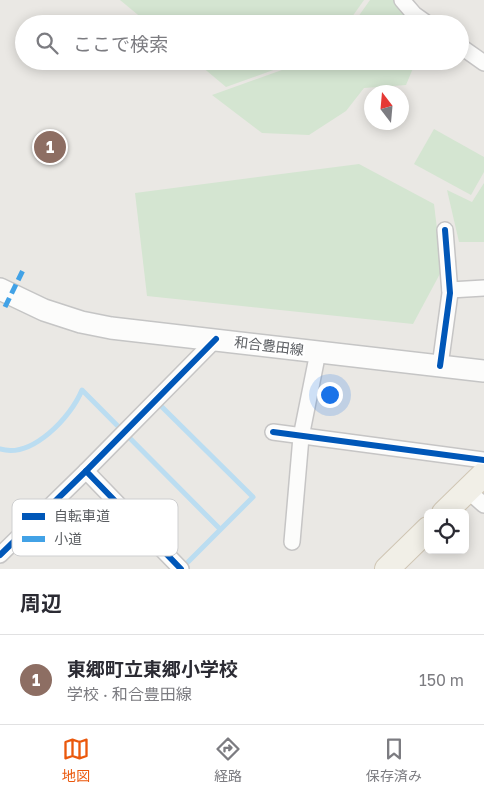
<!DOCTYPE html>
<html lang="ja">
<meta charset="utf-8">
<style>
body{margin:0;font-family:"Golos Text","Noto Sans JP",sans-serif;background:#f2f2f3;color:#2b2b33}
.controls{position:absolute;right:15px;bottom:15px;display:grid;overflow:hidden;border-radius:8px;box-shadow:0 2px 12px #0003}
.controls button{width:45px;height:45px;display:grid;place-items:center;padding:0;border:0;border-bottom:1px solid #e1e1e2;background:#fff;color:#2b2b33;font:25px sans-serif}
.compass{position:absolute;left:364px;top:85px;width:45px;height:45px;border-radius:50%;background:#fff;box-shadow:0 2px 12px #0003;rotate:344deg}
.you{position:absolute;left:329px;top:394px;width:18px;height:18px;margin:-12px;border:4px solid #fff;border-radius:50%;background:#1a73e8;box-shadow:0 0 0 8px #1a73e833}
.badge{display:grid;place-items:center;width:32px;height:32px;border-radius:50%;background:#ea580c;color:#fff;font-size:16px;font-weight:700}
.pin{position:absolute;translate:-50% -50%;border:2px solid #fff;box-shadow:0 1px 5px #0006}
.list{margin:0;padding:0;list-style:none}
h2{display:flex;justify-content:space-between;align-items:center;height:65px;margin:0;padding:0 20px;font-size:21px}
h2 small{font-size:16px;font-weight:400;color:#7c7c81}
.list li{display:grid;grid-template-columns:32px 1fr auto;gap:15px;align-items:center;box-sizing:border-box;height:90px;padding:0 20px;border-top:1px solid #e1e1e2}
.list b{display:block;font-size:19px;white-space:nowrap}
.list p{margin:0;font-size:16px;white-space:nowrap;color:#7c7c81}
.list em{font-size:16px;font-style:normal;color:#7c7c81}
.icon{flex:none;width:28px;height:28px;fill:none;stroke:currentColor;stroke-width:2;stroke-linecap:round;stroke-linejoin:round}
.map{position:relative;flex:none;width:484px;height:569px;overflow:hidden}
.search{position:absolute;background:#fff;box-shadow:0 2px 12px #0003;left:15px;right:15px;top:15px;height:55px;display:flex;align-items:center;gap:12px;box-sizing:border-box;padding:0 18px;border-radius:28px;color:#7c7c81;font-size:19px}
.sheet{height:155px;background:#fff}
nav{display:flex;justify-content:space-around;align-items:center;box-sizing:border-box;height:70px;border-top:1px solid #e1e1e2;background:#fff;font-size:14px;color:#7c7c81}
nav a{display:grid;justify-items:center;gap:2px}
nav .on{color:#ea580c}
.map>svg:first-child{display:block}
.green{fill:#d4e5d1}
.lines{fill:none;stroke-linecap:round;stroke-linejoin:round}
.stream{stroke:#bbddf1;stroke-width:5}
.street-casing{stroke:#c6c5c5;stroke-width:18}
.secondary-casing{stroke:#c5c5c5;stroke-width:24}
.primary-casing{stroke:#d0c6b4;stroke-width:26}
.street{stroke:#fcfcfb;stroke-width:15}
.secondary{stroke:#fcfcfb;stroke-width:21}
.primary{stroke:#f1efe7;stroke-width:24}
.quiet{stroke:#42a2e6;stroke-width:5;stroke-dasharray:10 5;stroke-linecap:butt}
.cycleway-casing{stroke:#fff;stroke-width:9}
.cycleway{stroke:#0057b8;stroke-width:6}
.labels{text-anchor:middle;stroke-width:4.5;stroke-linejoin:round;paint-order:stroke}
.street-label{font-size:14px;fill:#5b5e62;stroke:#fff}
.key{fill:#fff;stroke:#cecfd0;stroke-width:1}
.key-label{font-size:14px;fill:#5b5e62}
</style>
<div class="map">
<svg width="484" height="569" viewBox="0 0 484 569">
<rect width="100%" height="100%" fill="#eae8e4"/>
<g class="green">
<path d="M120 0H364L347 24H149Z"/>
<path d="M370 0H393L408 18 414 24H353Z"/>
<path d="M195 61H298L226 87Z"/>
<path d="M307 61H416L406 85 364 88 346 111 309 135 262 133 212 95Z"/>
<path d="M434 129 484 157V172L471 195 414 164Z"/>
<path d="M359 164 434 204 442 270 413 324 147 296 135 193Z"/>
<path d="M484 183V242H459L447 190 472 202Z"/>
</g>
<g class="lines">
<g class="stream">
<path d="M160 405 253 497 183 567"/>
<path d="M0 449C32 459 71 417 82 390L220 529"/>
</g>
<defs>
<g id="street">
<path d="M402 0 414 14 428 24"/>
<path d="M460 46 484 63"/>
<path d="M450 290 484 288"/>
<path d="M440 366 450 293 445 230"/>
<path d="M273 432 484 460"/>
<path d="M86 471 181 569"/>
<path d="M467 490 484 505"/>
<path d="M292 542 301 437 318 352"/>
<path d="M0 555 86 471 216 339"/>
</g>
<path id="secondary" d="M0 289 44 310 81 322 111 328 484 371"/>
<g id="primary">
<path d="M444 513 484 474"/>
<path d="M387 569 428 529"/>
</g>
</defs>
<use href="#street" class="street-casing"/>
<use href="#secondary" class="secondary-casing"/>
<use href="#primary" class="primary-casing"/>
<use href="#street" class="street"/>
<use href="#secondary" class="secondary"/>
<use href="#primary" class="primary"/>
<path class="quiet" d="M5 307 24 268"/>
<defs>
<g id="cycleway">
<path d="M440 366 450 293 445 230"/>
<path d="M273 432 484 460"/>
<path d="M86 471 181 569"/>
<path d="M0 555 86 471 216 339"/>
</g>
</defs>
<use href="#cycleway" class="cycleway-casing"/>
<use href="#cycleway" class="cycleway"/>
</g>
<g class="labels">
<g class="street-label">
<text transform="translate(269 346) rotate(7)" y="5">和合豊田線</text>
</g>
</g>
<rect x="12" y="499" width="166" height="57" rx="8" class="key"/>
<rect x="22" y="513" width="23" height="7" fill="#0057b8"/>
<rect x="22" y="536" width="23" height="6" fill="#42a2e6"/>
<g class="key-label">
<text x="54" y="521">自転車道</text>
<text x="54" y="544">小道</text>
</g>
</svg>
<div class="controls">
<button><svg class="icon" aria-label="locate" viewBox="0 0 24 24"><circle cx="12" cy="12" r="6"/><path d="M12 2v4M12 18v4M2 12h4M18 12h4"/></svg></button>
</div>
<svg class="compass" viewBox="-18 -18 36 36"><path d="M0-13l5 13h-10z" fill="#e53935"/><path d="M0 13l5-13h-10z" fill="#7c7c81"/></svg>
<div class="you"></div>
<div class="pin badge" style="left:50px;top:147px;background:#8d6e63">1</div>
<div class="search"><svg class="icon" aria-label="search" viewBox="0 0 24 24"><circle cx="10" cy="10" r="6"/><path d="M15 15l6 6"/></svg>ここで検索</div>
</div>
<section class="sheet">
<h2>周辺<small></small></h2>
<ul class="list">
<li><span class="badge" style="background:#8d6e63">1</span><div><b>東郷町立東郷小学校</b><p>学校 · 和合豊田線</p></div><em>150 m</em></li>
</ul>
</section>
<nav>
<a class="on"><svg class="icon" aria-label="map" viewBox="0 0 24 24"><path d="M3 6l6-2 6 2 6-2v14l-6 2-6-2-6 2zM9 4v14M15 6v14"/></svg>地図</a>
<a><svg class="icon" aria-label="directions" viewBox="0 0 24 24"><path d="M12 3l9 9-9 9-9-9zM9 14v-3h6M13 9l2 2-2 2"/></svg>経路</a>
<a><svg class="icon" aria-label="saved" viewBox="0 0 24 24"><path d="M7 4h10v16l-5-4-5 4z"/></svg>保存済み</a>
</nav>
